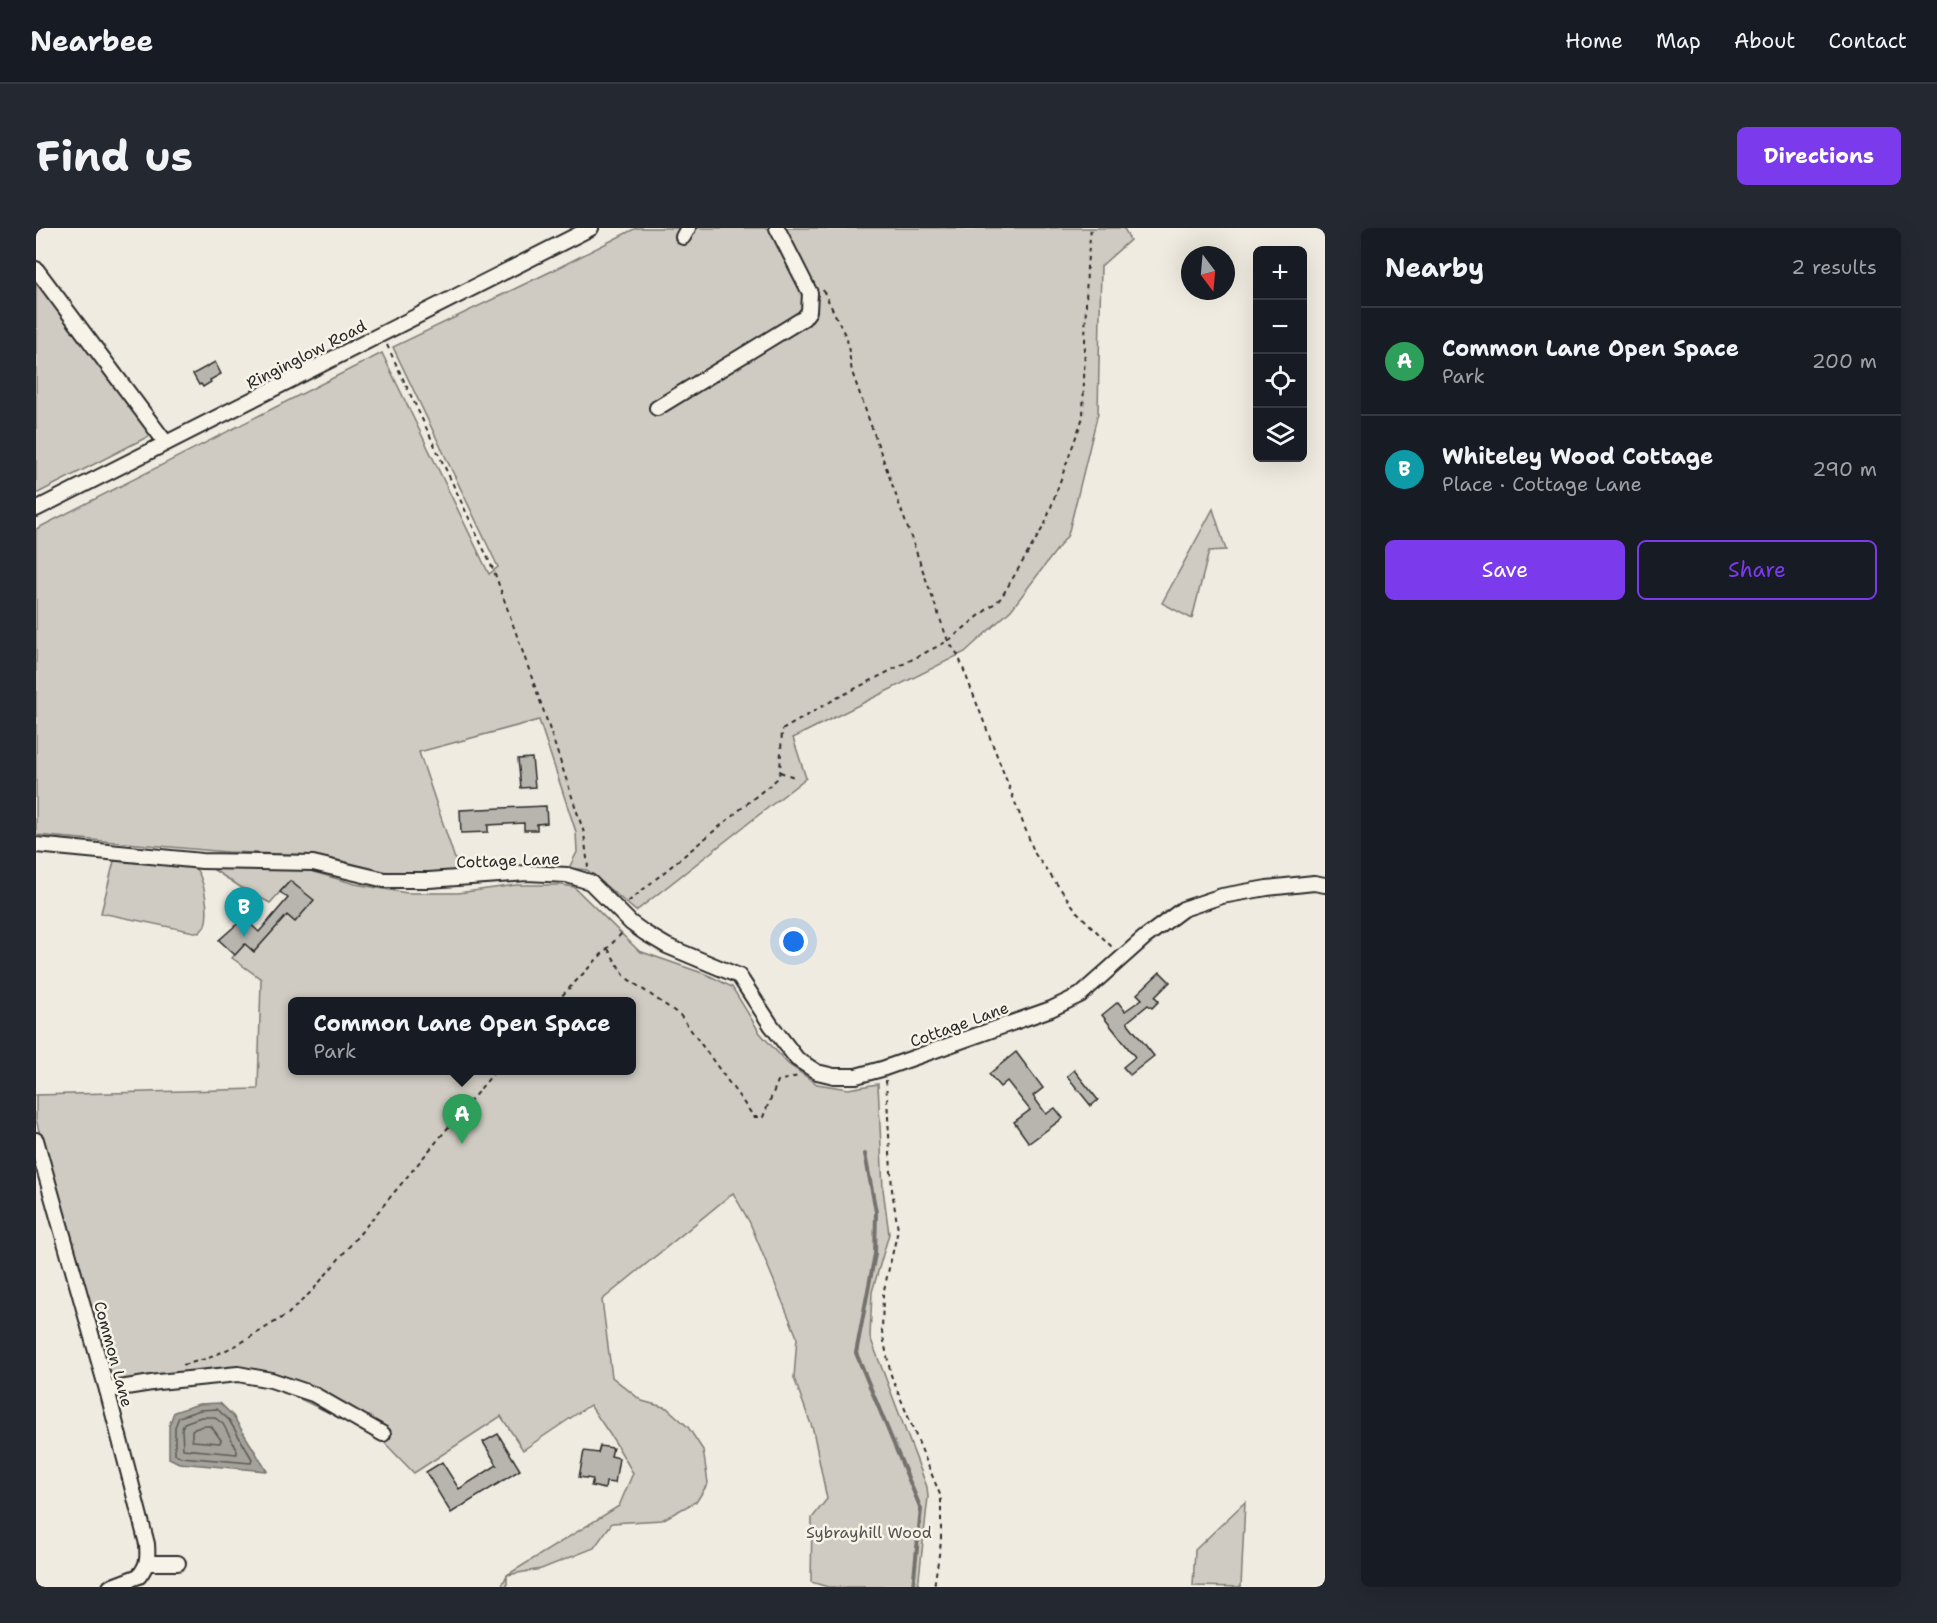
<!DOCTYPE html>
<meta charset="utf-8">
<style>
body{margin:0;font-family:"Shantell Sans",sans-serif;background:#242831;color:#f1f3f6}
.controls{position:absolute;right:18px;top:18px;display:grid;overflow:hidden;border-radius:9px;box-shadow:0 6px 24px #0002}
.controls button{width:54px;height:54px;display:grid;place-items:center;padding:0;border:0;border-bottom:2px solid #363941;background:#171b24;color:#f1f3f6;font:30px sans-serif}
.compass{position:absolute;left:1145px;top:18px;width:54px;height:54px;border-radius:50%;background:#171b24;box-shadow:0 6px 24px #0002;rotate:164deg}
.you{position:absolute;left:758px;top:714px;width:21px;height:21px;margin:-15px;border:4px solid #fff;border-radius:50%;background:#1a73e8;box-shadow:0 0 0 9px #1a73e833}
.badge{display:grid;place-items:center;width:39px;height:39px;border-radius:50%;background:#7c3aed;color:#fff;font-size:20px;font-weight:700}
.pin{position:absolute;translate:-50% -50px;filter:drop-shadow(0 2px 3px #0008)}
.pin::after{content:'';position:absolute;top:32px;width:21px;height:18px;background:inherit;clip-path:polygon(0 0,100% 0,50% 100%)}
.popup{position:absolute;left:252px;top:769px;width:348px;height:78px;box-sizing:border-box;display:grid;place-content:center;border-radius:9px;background:#171b24;filter:drop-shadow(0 2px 4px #0005);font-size:20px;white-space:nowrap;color:#9ea1a6}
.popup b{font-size:22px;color:#f1f3f6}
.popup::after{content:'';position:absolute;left:50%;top:100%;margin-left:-12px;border:12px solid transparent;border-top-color:#171b24}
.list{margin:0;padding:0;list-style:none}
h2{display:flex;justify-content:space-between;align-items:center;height:78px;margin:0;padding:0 24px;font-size:26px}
h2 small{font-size:20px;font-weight:400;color:#9ea1a6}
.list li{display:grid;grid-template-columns:39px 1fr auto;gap:18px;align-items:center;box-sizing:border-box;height:108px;padding:0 24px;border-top:2px solid #363941}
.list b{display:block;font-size:22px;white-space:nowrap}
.list p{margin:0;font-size:20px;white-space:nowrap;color:#9ea1a6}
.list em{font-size:20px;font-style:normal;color:#9ea1a6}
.actions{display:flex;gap:12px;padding:18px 24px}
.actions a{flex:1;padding:14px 0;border:2px solid #7c3aed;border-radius:9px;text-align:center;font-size:21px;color:#7c3aed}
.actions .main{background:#7c3aed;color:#fff}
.icon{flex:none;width:33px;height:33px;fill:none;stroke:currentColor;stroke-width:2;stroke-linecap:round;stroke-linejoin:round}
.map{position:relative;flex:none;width:1289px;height:1359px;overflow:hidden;border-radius:9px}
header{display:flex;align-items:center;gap:36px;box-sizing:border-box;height:84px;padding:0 30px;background:#171b24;border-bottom:2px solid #363941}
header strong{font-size:28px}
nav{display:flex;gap:33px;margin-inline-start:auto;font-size:21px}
.intro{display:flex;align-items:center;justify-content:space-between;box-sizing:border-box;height:144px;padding:0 36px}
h1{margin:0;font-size:42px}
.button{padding:15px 27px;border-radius:9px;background:#7c3aed;color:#fff;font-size:21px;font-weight:700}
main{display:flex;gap:36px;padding:0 36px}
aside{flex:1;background:#171b24;border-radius:9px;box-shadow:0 6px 24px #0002}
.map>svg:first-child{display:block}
.green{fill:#cfcbc2;stroke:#7d7b76;stroke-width:1.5;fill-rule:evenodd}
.water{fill:#a4a29a;stroke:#74726e;stroke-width:1.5}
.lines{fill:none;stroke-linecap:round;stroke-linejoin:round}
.shore{stroke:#5b5b57;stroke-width:1.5}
.stream{stroke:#74726e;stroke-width:4}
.building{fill:#b8b5ae;stroke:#2b2b2b;stroke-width:1.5}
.minor-casing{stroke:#2b2b2b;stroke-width:18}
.path{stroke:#2b2b2b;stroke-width:2;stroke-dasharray:4.5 4.5;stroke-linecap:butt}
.minor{stroke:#f7f3e8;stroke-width:14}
.labels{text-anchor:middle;stroke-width:5;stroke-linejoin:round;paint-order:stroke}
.street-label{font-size:16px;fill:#2b2b2b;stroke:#f7f3e8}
.park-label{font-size:16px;fill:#545351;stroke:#f7f3e8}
</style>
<header>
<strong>Nearbee</strong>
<nav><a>Home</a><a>Map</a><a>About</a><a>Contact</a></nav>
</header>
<div class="intro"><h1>Find us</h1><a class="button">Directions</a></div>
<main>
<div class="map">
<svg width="1289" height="1359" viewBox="0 0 1289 1359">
<rect width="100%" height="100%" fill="#efebe0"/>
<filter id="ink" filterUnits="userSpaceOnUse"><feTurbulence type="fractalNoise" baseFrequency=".0167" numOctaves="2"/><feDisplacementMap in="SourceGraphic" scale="12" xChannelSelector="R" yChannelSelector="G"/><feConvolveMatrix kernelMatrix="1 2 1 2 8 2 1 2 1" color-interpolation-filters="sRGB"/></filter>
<g filter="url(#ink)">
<g class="green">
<path d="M600 0H1088L1094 12 1065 38 1062 185 1032 307 975 382 929 424 757 510 770 550 600 683 551 642 533 640 541 624 540 604 503 492 383 524 423 643 352 645 306 633 274 627 191 624 0 607V301L346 125 453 346 462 339 357 119 520 41Z"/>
<path d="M0 50 117 206 0 266Z"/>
<path d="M1177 281 1190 322 1173 323 1156 391 1126 375Z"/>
<path d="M78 633 158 639C168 648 174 684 169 697 169 699 165 703 163 705L65 685Z"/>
<path d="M175 640 267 641 319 656 371 665H422L480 657H526L538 659 603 723 672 747 696 759 724 805 752 836 781 856 812 861 842 856 847 961 853 1006 836 1064 834 1109 891 1259 892 1269 882 1359H792L775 1354 776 1290 791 1271 777 1202 758 1150 761 1109 714 995 697 965 566 1072 576 1149 606 1173 631 1180 652 1199 667 1222 672 1255 661 1273 626 1292 576 1295 558 1320 505 1341 471 1347V1359H465L471 1347 583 1278 597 1245 579 1214 554 1177 487 1222 465 1188 378 1245 342 1208 260 1169 185 1142 74 1160 0 892V867L222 861 225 751 196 730 207 718 206 716 216 715 213 719 218 724 251 687 259 694 277 672 254 653 234 675 206 660ZM256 774H596V842H256Z"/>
<path d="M1209 1274 1205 1359 1157 1358 1159 1322Z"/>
</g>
<path class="water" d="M184 1175 197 1188 231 1243 143 1235 133 1230V1198L138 1184 163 1176Z"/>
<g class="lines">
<g class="shore">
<path d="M181 1181 193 1192 216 1231 215 1235 145 1229 139 1226V1199L143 1189 164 1182Z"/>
<path d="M165 1189H178L187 1196 201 1222V1226L147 1221 146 1201 148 1195Z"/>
<path d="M167 1198H175L185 1212 184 1215 156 1213V1202Z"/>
</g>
<path class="stream" d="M829 926 840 984 839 1026 820 1125 885 1281 877 1359"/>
</g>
<g class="building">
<path d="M179 134 185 146 174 152 175 154 167 159 165 156 163 157 157 146Z"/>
<path d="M496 530 499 559 485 560 482 531Z"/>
<path d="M510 578 511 595 501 596V602H488V595L452 597V604L425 605 424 582Z"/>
<path d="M254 653 278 672 259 694 251 687 218 724 209 716 199 727 183 712 208 690 223 704 252 670 244 664Z"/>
<path d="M1124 744 1134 754 1119 769 1123 773 1116 780 1112 777 1091 794 1118 828 1094 847 1087 839 1099 829 1066 787 1082 774 1089 783 1106 771 1101 766Z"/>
<path d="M980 824 1007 860 997 868 1010 886 1019 880 1027 890 993 915 978 894 994 882 971 853 964 859 953 846Z"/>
<path d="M1038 842 1062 872 1055 878 1031 848Z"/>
<path d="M462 1206 484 1242 415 1285 390 1244 406 1234 423 1261 461 1237 447 1214Z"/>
<path d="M564 1218 577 1220 575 1228 583 1230 579 1255 570 1254 569 1261 555 1258 557 1251 543 1249 548 1223 562 1225Z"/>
</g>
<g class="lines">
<defs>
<g id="minor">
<path d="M647 9 652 0"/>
<path d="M0 41 130 215"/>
<path d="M621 180 768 90 773 83 774 65 741 0"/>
<path d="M0 281 555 0"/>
<path d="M0 617 166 633 277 635 349 652H393L491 645 531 647 554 654 595 695 609 705 631 718 703 748 735 797 761 831 781 844 798 848H820L846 841 1015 781 1044 767 1108 710 1147 681 1186 668 1231 660 1278 655 1289 657"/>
<path d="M0 912 71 1162 111 1316C112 1330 112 1337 103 1348"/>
<path d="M71 1162 122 1154 202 1146 235 1152 277 1166 347 1206"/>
<path d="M111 1335H142"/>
<path d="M74 1359 103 1348"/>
</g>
</defs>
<use href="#minor" class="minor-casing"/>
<g class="path">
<path d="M787 62 811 111 816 144 912 413 922 427 999 626 1042 685 1077 720"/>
<path d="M351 117 458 343 508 484 548 605 552 639"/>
<path d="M744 544 761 550"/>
<path d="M592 674 741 551 744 544 746 502 799 471 912 413 965 370 1009 296 1047 189 1051 38 1055 0"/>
<path d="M572 721 589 749 644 787 718 889H727L742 853 762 848"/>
<path d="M520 774 588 703"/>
<path d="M850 852 856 962 862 1002 847 1066 846 1104 855 1147 905 1269V1314L898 1359"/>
<path d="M147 1137 173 1130 203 1116 252 1086 277 1062 460 842"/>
</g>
<use href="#minor" class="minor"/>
</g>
</g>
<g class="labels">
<g class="street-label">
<text transform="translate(270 126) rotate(-27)" y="6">Ringinglow Road</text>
<text transform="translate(472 632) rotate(-2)" y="6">Cottage Lane</text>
<text transform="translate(923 796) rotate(-20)" y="6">Cottage Lane</text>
<text transform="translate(78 1126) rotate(75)" y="6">Common Lane</text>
</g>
<g class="park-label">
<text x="833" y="1310">Sybrayhill Wood</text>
</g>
</g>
</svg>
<div class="controls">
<button>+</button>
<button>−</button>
<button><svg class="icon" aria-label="locate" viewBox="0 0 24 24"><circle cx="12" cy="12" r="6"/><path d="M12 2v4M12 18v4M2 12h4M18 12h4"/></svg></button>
<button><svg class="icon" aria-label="layers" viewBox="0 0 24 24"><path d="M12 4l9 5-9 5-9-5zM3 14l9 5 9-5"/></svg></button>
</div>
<svg class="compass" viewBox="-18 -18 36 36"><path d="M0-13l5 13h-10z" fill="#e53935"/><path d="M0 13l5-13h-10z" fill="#9ea1a6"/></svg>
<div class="you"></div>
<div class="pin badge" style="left:426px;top:916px;background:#2e9e5b">A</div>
<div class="popup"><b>Common Lane Open Space</b>Park</div>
<div class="pin badge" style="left:208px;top:709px;background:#0f9aa8">B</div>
</div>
<aside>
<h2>Nearby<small>2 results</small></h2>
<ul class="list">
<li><span class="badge" style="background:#2e9e5b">A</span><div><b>Common Lane Open Space</b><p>Park</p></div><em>200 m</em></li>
<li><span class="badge" style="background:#0f9aa8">B</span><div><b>Whiteley Wood Cottage</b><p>Place · Cottage Lane</p></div><em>290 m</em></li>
</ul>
<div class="actions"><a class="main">Save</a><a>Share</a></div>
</aside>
</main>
